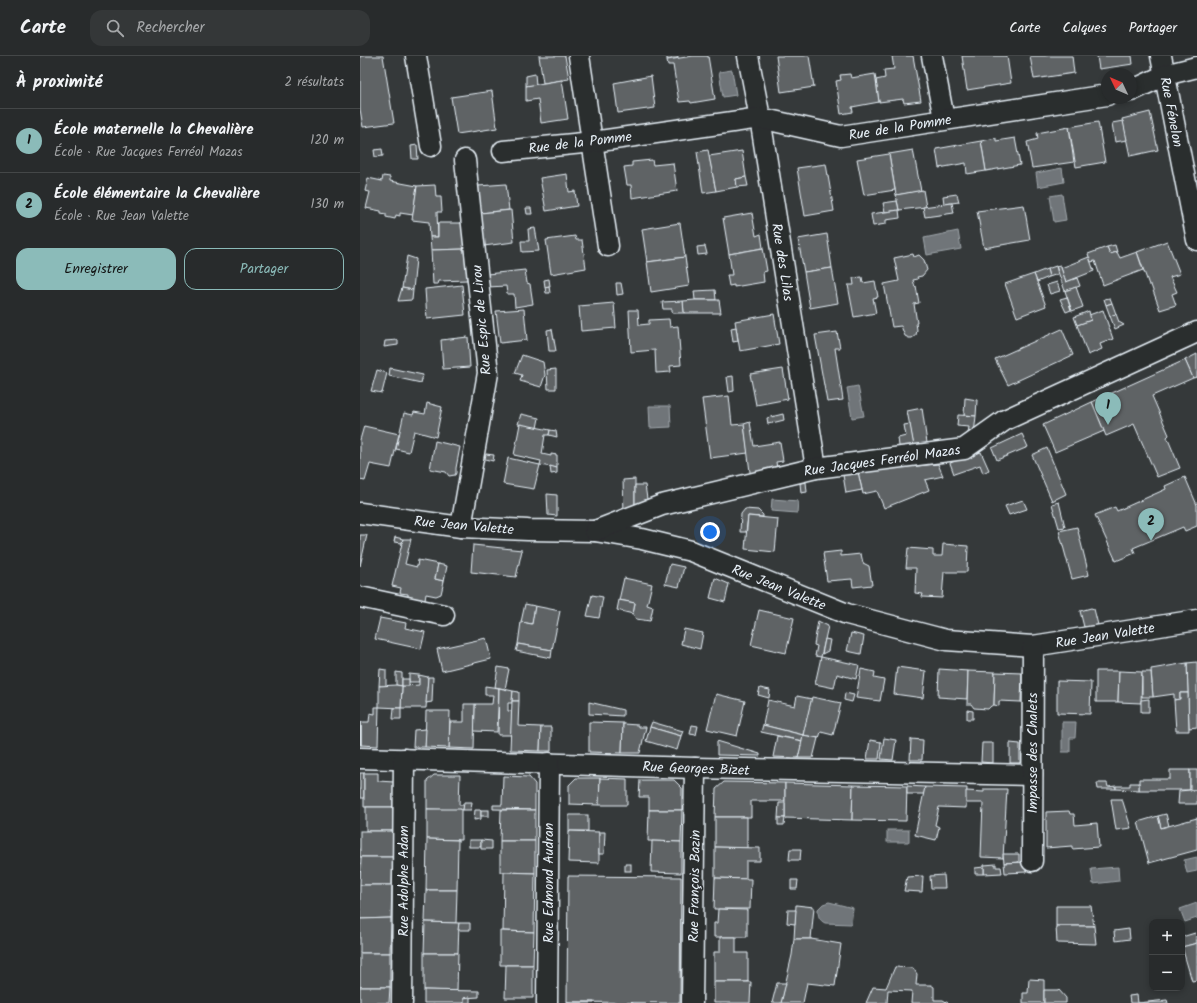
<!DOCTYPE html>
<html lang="fr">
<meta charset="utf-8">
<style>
body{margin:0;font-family:Kalam,sans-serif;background:#343738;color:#f1f3f6}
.controls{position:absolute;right:12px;bottom:12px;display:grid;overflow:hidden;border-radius:8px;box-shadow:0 2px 6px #0003}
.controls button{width:36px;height:36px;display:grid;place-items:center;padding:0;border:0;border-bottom:1px solid #444748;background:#282b2c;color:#f1f3f6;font:20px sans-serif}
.compass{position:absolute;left:741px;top:12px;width:36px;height:36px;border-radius:50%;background:#282b2c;box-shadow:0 2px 6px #0003;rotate:314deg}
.you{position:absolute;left:350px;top:476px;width:14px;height:14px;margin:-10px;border:3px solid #fff;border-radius:50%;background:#1a73e8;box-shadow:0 0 0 6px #1a73e833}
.badge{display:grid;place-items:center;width:26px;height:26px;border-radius:50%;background:#8bbbb9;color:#111;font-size:13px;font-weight:700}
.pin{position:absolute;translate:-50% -33px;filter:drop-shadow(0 1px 2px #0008)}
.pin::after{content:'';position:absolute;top:21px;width:14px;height:12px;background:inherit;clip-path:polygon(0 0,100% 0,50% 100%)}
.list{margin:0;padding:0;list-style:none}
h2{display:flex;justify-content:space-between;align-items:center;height:52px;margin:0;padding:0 16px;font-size:17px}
h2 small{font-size:13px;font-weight:400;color:#a5a7a9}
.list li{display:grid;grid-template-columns:26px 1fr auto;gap:12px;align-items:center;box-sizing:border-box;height:64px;padding:0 16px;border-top:1px solid #444748}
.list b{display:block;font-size:15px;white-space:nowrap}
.list p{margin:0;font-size:13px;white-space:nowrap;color:#a5a7a9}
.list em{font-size:13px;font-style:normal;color:#a5a7a9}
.actions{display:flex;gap:8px;padding:12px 16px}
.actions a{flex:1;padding:9px 0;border:1px solid #8bbbb9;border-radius:12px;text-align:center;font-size:14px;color:#8bbbb9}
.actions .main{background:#8bbbb9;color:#111}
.icon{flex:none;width:22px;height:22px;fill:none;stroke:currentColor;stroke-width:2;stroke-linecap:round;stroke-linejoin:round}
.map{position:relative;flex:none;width:837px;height:947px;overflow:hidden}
header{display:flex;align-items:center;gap:24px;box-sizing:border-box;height:56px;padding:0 20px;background:#282b2c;border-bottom:1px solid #444748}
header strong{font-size:19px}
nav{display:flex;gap:22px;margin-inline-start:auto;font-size:14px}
.search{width:280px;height:36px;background:#343738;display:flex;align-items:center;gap:10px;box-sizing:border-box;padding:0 14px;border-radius:12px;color:#a5a7a9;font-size:15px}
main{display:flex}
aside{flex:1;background:#282b2c}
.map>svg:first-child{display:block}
.water{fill:#707579;stroke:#a0a7ac}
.building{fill:#5f6365;stroke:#e8f1f8}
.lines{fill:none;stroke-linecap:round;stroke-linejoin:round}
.street-casing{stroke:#e8f1f8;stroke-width:23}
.street{stroke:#2a2d2e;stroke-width:20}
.labels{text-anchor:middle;stroke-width:3.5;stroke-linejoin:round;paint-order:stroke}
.street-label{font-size:14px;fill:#e8f1f8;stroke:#2a2d2e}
</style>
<header>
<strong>Carte</strong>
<div class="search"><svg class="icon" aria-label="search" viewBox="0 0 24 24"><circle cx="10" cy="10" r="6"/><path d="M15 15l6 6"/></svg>Rechercher</div>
<nav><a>Carte</a><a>Calques</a><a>Partager</a></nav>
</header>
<main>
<aside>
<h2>À proximité<small>2 résultats</small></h2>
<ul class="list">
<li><span class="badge">1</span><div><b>École maternelle la Chevalière</b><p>École · Rue Jacques Ferréol Mazas</p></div><em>120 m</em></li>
<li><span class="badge">2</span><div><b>École élémentaire la Chevalière</b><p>École · Rue Jean Valette</p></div><em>130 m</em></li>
</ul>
<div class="actions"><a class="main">Enregistrer</a><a>Partager</a></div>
</aside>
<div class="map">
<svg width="837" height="947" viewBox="0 0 837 947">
<rect width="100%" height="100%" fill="#35393a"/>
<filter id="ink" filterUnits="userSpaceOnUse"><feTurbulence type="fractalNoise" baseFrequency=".025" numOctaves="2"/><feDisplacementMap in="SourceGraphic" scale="8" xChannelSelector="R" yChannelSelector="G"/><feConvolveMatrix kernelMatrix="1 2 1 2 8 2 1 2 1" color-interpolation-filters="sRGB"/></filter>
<g filter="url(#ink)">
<g class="water">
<path d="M372 14 376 39 363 41 359 16Z"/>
<path d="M702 112 704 126 678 131 676 117Z"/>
<path d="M702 138 706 164 694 166 690 140Z"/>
<path d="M598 175 601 193 567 199 564 182Z"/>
<path d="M498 330 504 360 492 362 487 332Z"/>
<path d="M289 350H310L311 371 290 372Z"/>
<path d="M412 443 438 445 437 457 411 455Z"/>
<path d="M702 666H716L715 682H710V696H702Z"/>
<rect x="527" y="774" width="22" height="12"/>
<path d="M837 801V815L827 817 824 804Z"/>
<path d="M758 811 759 825 733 828 731 813Z"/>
<path d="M469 846 493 852 491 868 465 867C459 864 458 860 458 853L463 848Z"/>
<path d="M837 847V862L825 866 820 853Z"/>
</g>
<g class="building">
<path d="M0 0H23L34 67 3 71 0 53Z"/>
<path d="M179 0H205L209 23 183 27Z"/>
<path d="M307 0H318V2L307 4Z"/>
<path d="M333 0H348L355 43 331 47 330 45 319 46 313 9H308L307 4Z"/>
<path d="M416 0H449L454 31 421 36Z"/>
<path d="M532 0H553L561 45 544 47 543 43 519 46 516 24 525 22 524 14 534 13Z"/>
<path d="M602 0H647L651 27 607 34Z"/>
<path d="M670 0H712L714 17 674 23Z"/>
<path d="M737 0H772L773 8 739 13Z"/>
<path d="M175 18 176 29 166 30V20Z"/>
<path d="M490 18 491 22 515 18 519 46 492 51 493 56 481 58 476 25 481 24 480 19Z"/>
<path d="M291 20 295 52 258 57 254 27Z"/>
<path d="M202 24 208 63 181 67 178 43 166 45V30Z"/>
<path d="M132 35 137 72 97 78 91 41Z"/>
<path d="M790 56 798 94 770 100 762 63Z"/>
<path d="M763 65 767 84 755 86 752 67Z"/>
<path d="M738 66 745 106 716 111 709 71Z"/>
<path d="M709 71 714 106 672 112 667 86 678 83 677 77Z"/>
<path d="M636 82V85L655 82 660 109 626 115 621 85Z"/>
<path d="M621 85 626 115 607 118 606 107 579 112 576 93Z"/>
<path d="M57 89 58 103H52L51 90Z"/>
<path d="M22 93 23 100 15 101 14 94Z"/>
<path d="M348 94 356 135 343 137 337 96Z"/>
<path d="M553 94 561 135 536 139 529 98Z"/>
<path d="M382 95 386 121 376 123 377 131 356 135 349 100Z"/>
<path d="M529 98 535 134 504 139 497 103Z"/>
<path d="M292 104 293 109 313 107 317 135 272 142 271 129H267L264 111 272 110V106Z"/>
<path d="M466 108 474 155 445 160 437 112Z"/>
<path d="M207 118 209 136 215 135 217 150 186 155 180 122Z"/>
<path d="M23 120 30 121V125L57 130 53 159 40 157V160L36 159 35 163 26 161V158L21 157V155L6 152 10 136 5 135 8 122 22 125Z"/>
<path d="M386 121 388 130 377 131 376 123Z"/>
<path d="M146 128 149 154 120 157 118 130Z"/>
<path d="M75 129 76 141H81L82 156H77L78 181H70L69 166 52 164 57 130Z"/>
<path d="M563 134 566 151 539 154 536 139Z"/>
<path d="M597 138 599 146 584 148 583 140Z"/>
<path d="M537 145 539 154 525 156 523 147Z"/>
<path d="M592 147 594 157 565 161 563 151Z"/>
<path d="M664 149 670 184 624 192 617 155Z"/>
<path d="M166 152H171L172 158H167Z"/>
<path d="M151 154 154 186 124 190 120 157Z"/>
<path d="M539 154 540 162 526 164V168L513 170 511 158Z"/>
<path d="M392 157 396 180 401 178 403 192 369 198 363 162Z"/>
<path d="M78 167H104L105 193 71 194 70 181H78Z"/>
<path d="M320 167 325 201 287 206 282 173Z"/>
<path d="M175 172 179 195 162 196 161 185H169L168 173Z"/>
<path d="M467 178 472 212 444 216 438 183Z"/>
<path d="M215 180 216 184H222L226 212 191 218 186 184Z"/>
<path d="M807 185 820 218 810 221 817 236 812 238 816 249 800 254 791 229H789L777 196Z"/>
<path d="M755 189 757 196 750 198 747 191Z"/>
<path d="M345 190 347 198 338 199 337 191Z"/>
<path d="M747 191 750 198 757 196 760 202 777 196 783 214 743 229 735 205 731 206 728 198Z"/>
<path d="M403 192 407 215 403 216 404 226 374 231V229L369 230 367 219H372L369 198Z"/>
<path d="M105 193 107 224 79 225 78 228H73L71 194Z"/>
<path d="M553 198 554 201 559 199 564 204 567 214 562 220 557 221 558 223 553 224 555 231 556 230 559 247 554 248 557 267H556L557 274 556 279 552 282H549L545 280 541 270 532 271 524 228 539 225 534 202Z"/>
<path d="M47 200 56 203 53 234 42 232Z"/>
<path d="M325 201 329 230 291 236 287 206Z"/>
<path d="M729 201 734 215 706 226 701 212Z"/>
<path d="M700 209 706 226 717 222 720 230 705 235 696 210Z"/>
<path d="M696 210 698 218 689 221 687 213Z"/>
<path d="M472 212 478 247 450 252 444 216Z"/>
<path d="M687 213 689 221 677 226 674 218Z"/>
<path d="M165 214 167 227 170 228 173 248 155 251 154 238H147L146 230 128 231 127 218Z"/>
<path d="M674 218 686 250 657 261 645 228Z"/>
<path d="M502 221 503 227 515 225 518 241 513 242 516 257 494 261 488 229H494L493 222Z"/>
<path d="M189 223 190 230 185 231 184 224Z"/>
<path d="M697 226 700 235 690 238 687 229Z"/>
<path d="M256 227H261L263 238 257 239Z"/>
<path d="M102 229 105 259 67 263 65 233Z"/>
<path d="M189 230 190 237H186L185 231Z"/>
<path d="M716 231 723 251 712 255 705 235Z"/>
<path d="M42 232 53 234 52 244 38 245Z"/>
<path d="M355 234 356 244H335L334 235Z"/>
<path d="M707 241 711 254 706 256 700 243Z"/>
<path d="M750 242 752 247 746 249 744 243Z"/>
<path d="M335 244H359L361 257H324L323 245Z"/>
<path d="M323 245 324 257H312V253H303L302 246Z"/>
<path d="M254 247 256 272 221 275 219 250Z"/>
<path d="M752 247 756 258 750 260 746 249Z"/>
<path d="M164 253 167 284 140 287 136 255Z"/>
<path d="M269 254H278L279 269 289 268V264L309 263 310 271 318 270 321 309 310 310 311 316 296 317 295 294 271 296Z"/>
<path d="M743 254 753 283 740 288 742 293 728 299 717 269 731 264 729 259Z"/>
<path d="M729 255 731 264 717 269 714 261Z"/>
<path d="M414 258 419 288 380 295 375 265Z"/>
<path d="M756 258 759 266 764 269 755 273 750 260Z"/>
<path d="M376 271 378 285 373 286 371 272Z"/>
<path d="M192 273 196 295H189L187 274Z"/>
<path d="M702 273 713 299 648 329 635 303Z"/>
<path d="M477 276 480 292H475L483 344 467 346 455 279Z"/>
<path d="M108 281 110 311 83 313 81 284Z"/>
<path d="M38 284V289L24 291 25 285Z"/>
<path d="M837 298V321L833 322 825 304Z"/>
<path d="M162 299 183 306 185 319 181 331 160 325 162 319 155 317Z"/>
<path d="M825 304 833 322 792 340 809 379 807 381 820 412 797 421 774 368 746 380 732 346Z"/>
<path d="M30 312 63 319 61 327 29 320Z"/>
<path d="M196 313V333H188L187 314Z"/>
<path d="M423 313 428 343 396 349 390 318Z"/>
<path d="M17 314 27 317 22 337 11 335Z"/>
<path d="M373 320 374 335 369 336 367 321Z"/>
<path d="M369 340 372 369 384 368 388 397 350 402 342 343Z"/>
<path d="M605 342 617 344 616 360 604 359Z"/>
<path d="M732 346 744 375 695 396 683 369Z"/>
<path d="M67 347 82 351 76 381 54 375 49 396 36 393 44 357 53 359 54 356 65 358Z"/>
<path d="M562 352 568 394 555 396 547 355Z"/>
<path d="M161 358 179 362 177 372 158 368Z"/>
<path d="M423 358 424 364 408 368 407 362Z"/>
<path d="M598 359 616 360 614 378 608 377 609 371 597 370Z"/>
<path d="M390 366 394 390 420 386 423 405 416 406 418 418 391 424 384 368Z"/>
<path d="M160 368 190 374 189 379H185L182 398 191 400V398L197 399V412L180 409 181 405 154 399Z"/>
<path d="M550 368 555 396 540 398 538 382 546 380 544 369Z"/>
<path d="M4 370 39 378 31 412 10 408 5 425 0 424V384Z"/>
<path d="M190 374 196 375 197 381 189 379Z"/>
<path d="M662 378 668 391 637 404 632 392Z"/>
<path d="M75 385 100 391 96 412V417L95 419 89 420 86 416 70 413Z"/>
<path d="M687 392 706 438 692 445 672 399Z"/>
<path d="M621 396 629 414 623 417 620 409 594 418 590 407Z"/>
<path d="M126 398 134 399 133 405 125 403Z"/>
<path d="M148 402 180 409 174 433 143 428Z"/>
<path d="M578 408 583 420 565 424 569 434 524 452 517 435 503 438 498 416 511 414Z"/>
<path d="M190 410 197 412V417L191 418Z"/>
<path d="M498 416 502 434 486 437 483 419Z"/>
<path d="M825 421 837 449V470L825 475 823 471 773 492 775 497 756 505 735 459 755 451 757 455 806 433 805 430Z"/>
<path d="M275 423V454L264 457 263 424Z"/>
<path d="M446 426 447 436 441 437 440 427Z"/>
<path d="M275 429H285L288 450 275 454Z"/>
<path d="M187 438 197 439V460L188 459Z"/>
<path d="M663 444 667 453 649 459 645 450Z"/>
<path d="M699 446 705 471 699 472 692 448Z"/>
<path d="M385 453 398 454 403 459V461L388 460 386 476H380L381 458Z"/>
<path d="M388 460 418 463 415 496 385 493Z"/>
<path d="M717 471 729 519 712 523 699 475Z"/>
<path d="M0 479H7L0 510Z"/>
<path d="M35 481 43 483 42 487 34 486Z"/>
<path d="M43 483H51L45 508 57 511 58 504 78 508 75 523 84 525 81 538 76 540 66 538 65 544 48 541V538L40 537 41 532 32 530Z"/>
<path d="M583 488 608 490 607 516H584L582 542 562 541 563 538 555 537 556 512H546L548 492 573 494V500H582Z"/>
<path d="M113 489 162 494 156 521 111 516Z"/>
<path d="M481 495V500L501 498 503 507 509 510 512 529 493 531 492 523 467 525 463 497Z"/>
<path d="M78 508 87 510 84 525 75 523Z"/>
<path d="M310 508 324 511 319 531 305 528Z"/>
<path d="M264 522 292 528 287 549 293 551 290 565 276 563 273 558 275 547 259 544Z"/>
<path d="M355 522 369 528 365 546 350 542Z"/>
<path d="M232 539 243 541 239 562 227 560Z"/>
<path d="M259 544 275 547 273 558 257 554Z"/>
<path d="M165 548 175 550 172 568 161 566Z"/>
<path d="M175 550 200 555 192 594 158 588 161 566 172 568Z"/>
<path d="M731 552 734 553 738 569 724 571 720 555Z"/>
<path d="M399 554 434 562 426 597 391 589Z"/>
<path d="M20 562 46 567 45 572 65 576 61 593 15 583Z"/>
<path d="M458 565 468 570 461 601 455 600 457 590 454 589Z"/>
<path d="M324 573 343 577 340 593 321 588Z"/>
<path d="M491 577 504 580 501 598 487 595Z"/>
<path d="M126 582 131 603 82 615 77 593Z"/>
<path d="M465 583 470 584 468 595 462 598Z"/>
<path d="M158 588 192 594 191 602 156 595Z"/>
<path d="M461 601 499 609 496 623 477 618 474 632 455 628Z"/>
<path d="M837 606V671L829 672 827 607Z"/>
<path d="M827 607 828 637H820V643L814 644V638L793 641 791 613Z"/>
<path d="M138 611 149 613 145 633 135 631Z"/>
<path d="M537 611 566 615 563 642 534 638Z"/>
<path d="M20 613 26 614V630H19Z"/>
<path d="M501 613 515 616 514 622 524 624 520 645 496 642Z"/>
<path d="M579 613 608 615 607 643 578 641Z"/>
<path d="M608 615 635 616 634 649 631 650 628 653 614 652 611 648H607Z"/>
<path d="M736 615H759L758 646H736Z"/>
<path d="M759 615 782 616 781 647 758 646Z"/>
<path d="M36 616 42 617V630L36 629Z"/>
<path d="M635 616 662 617 661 646 639 645V650L634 649Z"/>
<path d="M782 616H791L793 641H782Z"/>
<path d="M49 618 59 619V626H49Z"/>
<path d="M59 619 68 621 66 652H41L42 630 59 629Z"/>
<path d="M68 621H73L72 646 66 647Z"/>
<rect x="42" y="623" width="7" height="7"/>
<path d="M697 625 731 626 730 658 697 657Z"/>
<path d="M36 629 42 630 41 652 19 651V630Z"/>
<path d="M125 630 139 632 137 676 114 675 115 648H132L133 639H125Z"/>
<path d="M139 632 153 635 152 647H148V655H152L151 679H138Z"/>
<path d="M400 632 410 634 409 642 398 639Z"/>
<path d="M153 635 159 636V645H152Z"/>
<path d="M485 637 494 639 492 646 484 644Z"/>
<path d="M820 637H828L829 675H816L814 644 820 643Z"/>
<path d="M356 638 385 645 377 680 347 673Z"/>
<path d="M437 640 452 643 443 679 403 669 408 644 435 650Z"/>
<path d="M452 641 481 647 473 679 461 676 459 682 443 679Z"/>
<path d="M789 643V656H781V644Z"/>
<path d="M152 645H159L158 670 181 671 180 695 150 694Z"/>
<path d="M229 646 263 654V660L229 658Z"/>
<path d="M104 648H115L114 693 89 692 90 666H104Z"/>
<path d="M15 651H19L18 690 1 689V666H9L10 657 15 658Z"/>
<path d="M34 652H41V663H33Z"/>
<path d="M607 654 613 655V663H607Z"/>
<path d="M66 655H90L89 692 65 691Z"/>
<rect x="0" y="666" width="1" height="23"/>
<path d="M229 666 263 667 262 697 229 696Z"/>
<path d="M292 666 323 675 321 680 290 671Z"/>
<path d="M263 668 278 669V671H286L280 697H262Z"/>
<path d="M332 669 338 670 336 679 330 678Z"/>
<path d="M403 669 443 679 442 685 401 676Z"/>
<path d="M181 671H191V695H180Z"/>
<path d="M290 671 321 680 317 694 286 685Z"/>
<path d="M66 673 65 691H53L54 674Z"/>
<path d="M443 679 458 682 453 702H438Z"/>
<path d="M417 680 442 685 438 702 413 701Z"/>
<path d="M524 682 536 684 533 704 521 703Z"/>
<path d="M551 683 563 684 562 704H550Z"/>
<path d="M510 684 521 686 519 703H507Z"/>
<path d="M357 685 400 698V700L357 699Z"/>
<path d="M622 687H633V707L621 706Z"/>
<path d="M650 687 660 688V707H650Z"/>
<path d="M810 714H830V734H779V723H810Z"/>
<rect x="830" y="714" width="7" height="20"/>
<rect x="0" y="717" width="4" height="25"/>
<path d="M4 717H18V725L34 726 33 751H4Z"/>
<path d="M74 719H100L99 749H104L103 754 67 753V725Z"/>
<path d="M143 720 169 721 175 728V754L133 753V749H142Z"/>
<path d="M216 722H240L239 749 209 748V729Z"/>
<path d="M240 722 267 723V749H239Z"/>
<path d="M280 724H314L322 732V754H289V741H279Z"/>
<path d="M364 726 425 727V745H391V761H355L356 733Z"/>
<path d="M425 727 493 729 492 764 425 762Z"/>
<path d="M737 727H747L748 731 756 730V733H738Z"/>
<path d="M770 727H779V734L756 733V730H770Z"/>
<path d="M493 729 547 730 546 765 492 764Z"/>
<path d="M547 730 565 731 564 738H547Z"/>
<path d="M565 731 607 732 606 752 579 751 575 769 579 771 576 784 555 779Z"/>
<path d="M624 733H647L643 802 621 801 623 747H606V735L624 736Z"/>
<path d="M830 734H837V748H818L819 735Z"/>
<path d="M751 743H762L771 772 756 774Z"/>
<path d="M104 746H112L111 754H103Z"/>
<path d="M419 747H425V762H418Z"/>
<rect x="6" y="751" width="27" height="24"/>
<path d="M67 753H101V784L67 783Z"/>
<path d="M115 754H121V763L114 764Z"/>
<rect x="121" y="754" width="8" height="6"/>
<path d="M141 754H175V785H140Z"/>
<path d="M289 754H322L321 786 288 785Z"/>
<path d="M709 755 710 758H714L715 769 737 767 739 791 712 793V790L686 792V756Z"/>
<path d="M806 758 809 770 801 772 798 760Z"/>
<rect x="209" y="759" width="19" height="16"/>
<path d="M798 760 801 772 837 762V794L789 807 778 766Z"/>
<path d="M355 761H387V792L355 791Z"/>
<path d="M418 762H425L424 769H418Z"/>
<rect x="0" y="775" width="33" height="26"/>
<path d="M209 775 239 776V807L208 806Z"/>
<path d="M239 776H245L244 798H239Z"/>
<path d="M67 783 98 784 97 834H66Z"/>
<rect x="109" y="784" width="12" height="7"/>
<path d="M121 784 132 785V793H121Z"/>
<path d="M140 785H175V817L140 816Z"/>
<path d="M292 785 321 786V817L291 816Z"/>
<path d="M355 791 400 792V805H386V823L355 822Z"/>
<path d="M430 793H441L440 804H429Z"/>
<path d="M643 798H659V806L644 807Z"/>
<path d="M1 801H33L32 829H0Z"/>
<path d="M666 806V816L645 817 644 807Z"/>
<rect x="265" y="808" width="6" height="7"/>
<path d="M636 808V811H641L642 817 624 818V809Z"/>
<path d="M624 811V818H615V812Z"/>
<path d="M144 816 175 817 174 876 143 875Z"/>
<path d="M584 819 585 832H571L570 820Z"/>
<path d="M208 820 321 821 320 947 207 946Z"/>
<path d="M563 820 562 836 544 835 547 821Z"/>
<path d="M355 822 391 823 390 853H354Z"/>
<path d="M431 824H438L437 833H431Z"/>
<path d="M0 829H32L31 862 0 863Z"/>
<path d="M66 834H97L96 867 65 866Z"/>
<path d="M436 849 454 851 451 883H434Z"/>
<path d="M696 850H731L734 870H696Z"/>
<path d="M358 853 387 854V881H354V867H357Z"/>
<path d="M428 854H436L435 868 427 867Z"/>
<path d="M31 862 30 897H0V863Z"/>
<path d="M65 866 99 867 98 897H64Z"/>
<path d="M99 867H110V874H98Z"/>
<path d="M696 870H734L736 888 697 887Z"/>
<path d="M769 873 770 883 755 885 754 875Z"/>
<path d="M140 875 174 876 173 909H140Z"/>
<path d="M835 877 837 887 822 891V881Z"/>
<path d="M360 881H376V897H388V926H354V896H360Z"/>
<path d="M434 883H451L481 888 475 930 447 927 443 947H421L432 899Z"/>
<path d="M837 887V924L832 925 822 891Z"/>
<rect x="0" y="897" width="30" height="34"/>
<path d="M64 897H98L97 935 64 934Z"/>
<path d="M146 909H173V942H145Z"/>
<path d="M535 911 553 912 557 918 556 929H571L574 931V944H583L588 947H551L552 935 528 934 527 947H506L513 931 526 932Z"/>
<path d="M669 923 684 924V947H663V937H668Z"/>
<path d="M354 926H391L390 947H354Z"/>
<path d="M417 927H426L421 947H412Z"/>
<path d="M0 931H30L29 947H0Z"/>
<path d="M64 934 119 935V941L104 942V947H64Z"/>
<path d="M684 934H699L706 942V947H684Z"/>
<path d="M777 939 778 947H770L769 940Z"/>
<path d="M110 941V947H104V942Z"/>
<path d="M807 944 808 947H778Z"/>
<path d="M207 946H234V947H208Z"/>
</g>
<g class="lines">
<defs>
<g id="street">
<path d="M56 0 71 90"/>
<path d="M219 0 248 190"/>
<path d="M388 0 400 62 456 412"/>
<path d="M572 0 584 63"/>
<path d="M801 0 837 184"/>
<path d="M771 35 805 19 837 11"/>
<path d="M143 95 233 86 400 62 481 80 747 39"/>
<path d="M0 457 101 471 168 474 235 475 282 483 331 495 487 558 586 584 673 590 837 564"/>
<path d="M101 471 128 317 105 104"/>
<path d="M235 475 302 449 456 412 604 393 645 364 837 276"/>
<path d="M0 541 84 559"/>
<path d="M0 702 335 712 672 719"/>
<path d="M672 805 673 590"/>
<path d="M42 947 44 703"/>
<path d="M187 947 189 707"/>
<path d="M332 947 335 712"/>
</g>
</defs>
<use href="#street" class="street-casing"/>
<use href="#street" class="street"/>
</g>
</g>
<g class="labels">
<g class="street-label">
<text transform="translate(812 56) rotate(79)" y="5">Rue Fénelon</text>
<text transform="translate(540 71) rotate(-9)" y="5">Rue de la Pomme</text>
<text transform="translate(220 86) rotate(-7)" y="5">Rue de la Pomme</text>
<text transform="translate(423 206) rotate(81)" y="5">Rue des Lilas</text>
<text transform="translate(121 264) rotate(-95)" y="5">Rue Espic de Lirou</text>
<text transform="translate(522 404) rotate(-8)" y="5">Rue Jacques Ferréol Mazas</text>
<text transform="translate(104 469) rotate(5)" y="5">Rue Jean Valette</text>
<text transform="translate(419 531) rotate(22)" y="5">Rue Jean Valette</text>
<text transform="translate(745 579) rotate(-9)" y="5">Rue Jean Valette</text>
<text transform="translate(672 697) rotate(-90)" y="5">Impasse des Chalets</text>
<text transform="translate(336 712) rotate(2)" y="5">Rue Georges Bizet</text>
<text transform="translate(43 825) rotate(-90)" y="5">Rue Adolphe Adam</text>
<text transform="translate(188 827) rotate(-90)" y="5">Rue Edmond Audran</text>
<text transform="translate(334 830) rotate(-89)" y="5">Rue François Bazin</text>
</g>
</g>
</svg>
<div class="controls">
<button>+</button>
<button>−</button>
</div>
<svg class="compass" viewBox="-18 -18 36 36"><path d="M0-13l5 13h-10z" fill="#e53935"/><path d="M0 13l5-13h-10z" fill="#a5a7a9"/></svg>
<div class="you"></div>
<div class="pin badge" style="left:748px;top:369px">1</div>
<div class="pin badge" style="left:791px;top:485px">2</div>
</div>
</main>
